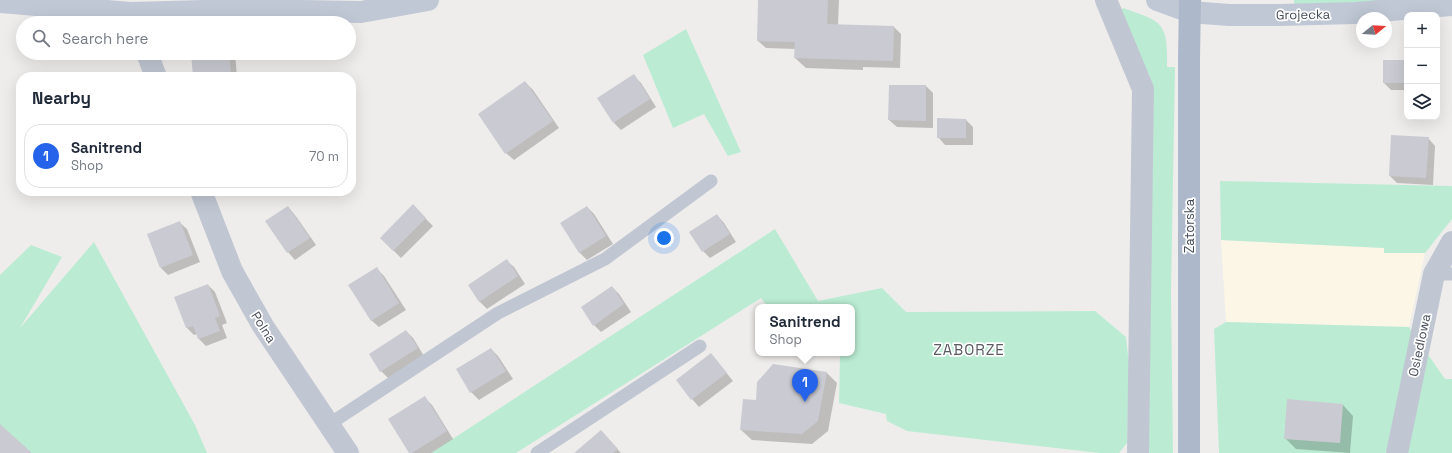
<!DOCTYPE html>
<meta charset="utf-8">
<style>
body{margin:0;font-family:"Space Grotesk",sans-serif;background:#f6f6f7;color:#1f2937}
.controls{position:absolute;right:12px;top:12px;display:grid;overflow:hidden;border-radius:8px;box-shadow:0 4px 16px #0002}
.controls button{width:36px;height:36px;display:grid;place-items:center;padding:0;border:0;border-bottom:1px solid #e0e1e3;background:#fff;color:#1f2937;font:20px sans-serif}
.compass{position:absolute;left:1356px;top:12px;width:36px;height:36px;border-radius:50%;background:#fff;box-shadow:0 4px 16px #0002;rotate:72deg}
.you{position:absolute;left:664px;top:238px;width:14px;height:14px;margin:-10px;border:3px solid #fff;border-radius:50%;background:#1a73e8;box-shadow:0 0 0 6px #1a73e833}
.badge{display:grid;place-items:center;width:26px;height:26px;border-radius:50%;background:#2563eb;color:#fff;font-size:13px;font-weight:700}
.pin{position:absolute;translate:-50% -33px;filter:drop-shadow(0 1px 2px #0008)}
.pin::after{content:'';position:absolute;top:21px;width:14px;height:12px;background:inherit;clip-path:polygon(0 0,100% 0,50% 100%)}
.popup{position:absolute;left:755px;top:304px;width:100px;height:52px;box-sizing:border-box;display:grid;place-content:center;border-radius:8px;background:#fff;filter:drop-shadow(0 1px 3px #0005);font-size:13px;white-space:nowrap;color:#747a83}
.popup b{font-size:15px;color:#1f2937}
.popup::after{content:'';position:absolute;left:50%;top:100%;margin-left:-8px;border:8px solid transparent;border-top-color:#fff}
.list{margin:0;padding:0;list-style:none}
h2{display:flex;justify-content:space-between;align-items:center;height:52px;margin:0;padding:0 16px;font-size:17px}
h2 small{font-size:13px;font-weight:400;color:#747a83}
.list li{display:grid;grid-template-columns:26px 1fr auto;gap:12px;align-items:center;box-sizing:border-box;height:64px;margin:0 8px 8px;padding:0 8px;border:1px solid #e0e1e3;border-radius:16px}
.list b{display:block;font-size:15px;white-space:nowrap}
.list p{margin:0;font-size:13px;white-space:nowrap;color:#747a83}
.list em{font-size:13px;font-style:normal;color:#747a83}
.icon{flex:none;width:22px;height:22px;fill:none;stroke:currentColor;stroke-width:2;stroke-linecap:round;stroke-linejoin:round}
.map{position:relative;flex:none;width:1452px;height:453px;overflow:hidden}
.search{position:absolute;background:#fff;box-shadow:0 4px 16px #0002;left:16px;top:16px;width:340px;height:44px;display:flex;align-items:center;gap:10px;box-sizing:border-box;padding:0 14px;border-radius:22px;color:#747a83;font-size:15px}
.panel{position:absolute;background:#fff;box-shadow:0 4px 16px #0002;left:16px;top:72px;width:340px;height:124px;border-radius:16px}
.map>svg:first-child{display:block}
.commercial{fill:#fbf6e5}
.green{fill:#bbecd3}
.shadow{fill:#0003}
.building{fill:#cacbd2}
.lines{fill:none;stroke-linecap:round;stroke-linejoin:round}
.lane{stroke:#c0c7d2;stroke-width:13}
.street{stroke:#c0c7d2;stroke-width:22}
.secondary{stroke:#c0c8d5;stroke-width:22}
.primary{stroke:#adb9cb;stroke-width:22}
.labels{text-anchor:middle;stroke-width:3.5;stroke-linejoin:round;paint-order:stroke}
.street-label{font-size:13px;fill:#464e59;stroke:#fff}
.quarter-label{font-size:15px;letter-spacing:1px;fill:#5a5c61;stroke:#fff}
</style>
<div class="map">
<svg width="1452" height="453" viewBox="0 0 1452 453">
<rect width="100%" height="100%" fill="#efedec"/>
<path class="commercial" d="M1221 240 1384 248V253H1425L1409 327 1226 322Z"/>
<g class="green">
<path d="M1294 0H1410L1294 6Z"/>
<path d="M1123 8C1163 22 1168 22 1167 67H1175L1171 293 1173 453H1147L1150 76 1135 51 1119 14Z"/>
<path d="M686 29 741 152 728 156 704 114 673 128 643 55Z"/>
<path d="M1220 181 1452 186V219L1425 253H1384V248L1221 240Z"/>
<path d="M775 229 818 301 882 288 906 312 1095 311 1126 337 1129 365 1127 443 1119 453H1100L907 431 887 421 886 414 839 403 840 354 819 353H852V307H768L761 298 516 453H431Z"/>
<path d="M94 242 195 425 207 453H0V275L31 245 62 257 20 328Z"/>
<path d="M1226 322 1409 327 1445 379H1452V453H1219L1214 329Z"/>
</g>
<g class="shadow">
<path d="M759 0H839L838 25 894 27 901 34 900 68 863 67V70L806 68 795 58 796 49 766 48 758 41Z"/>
<path d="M192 53H235L237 77H194Z"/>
<path d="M1407 61V90H1391L1384 83Z"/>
<path d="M633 75 641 83 656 107 621 130 614 123Z"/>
<path d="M525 82 533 90 559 128 514 160 506 153Z"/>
<path d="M926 86 933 93V128L897 127 889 120Z"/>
<path d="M966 120 973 127V145H945L938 137Z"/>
<path d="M1428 138 1435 146 1433 185 1397 183 1390 176Z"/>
<path d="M259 191H271L264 196Z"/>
<path d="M413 206 433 226 401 258 381 238Z"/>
<path d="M288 207 295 215 316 245 295 260 288 252Z"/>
<path d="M587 207 594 214 613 244 587 260 580 253 561 223Z"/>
<path d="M717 215 724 223 736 242 710 258 703 251Z"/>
<path d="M179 222 187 229 200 262 168 275 161 268Z"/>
<path d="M506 260 514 267 525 284 487 309 480 302 469 285Z"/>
<path d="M377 269 384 276 406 310 379 327 371 320Z"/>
<path d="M208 285 215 292 227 323 222 325 227 338 206 346 199 339 197 334 194 335 187 328 176 297Z"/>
<path d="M612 287 619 294 631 312 601 332 594 325Z"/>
<path d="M406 331 413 338 424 356 389 379 381 371 370 354Z"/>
<path d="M491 349 498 356 513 379 479 400 471 392 457 370Z"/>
<path d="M711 354 733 381 699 407 692 399 677 380Z"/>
<path d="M827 373 837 383 828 431 812 444 752 440 741 430 757 401Z"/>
<path d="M425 398 432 405 453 439 431 453H410Z"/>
<path d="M1343 405 1353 416 1350 453 1296 449 1285 438Z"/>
<path d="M608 439 621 453H576Z"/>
</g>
<g class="building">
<path d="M758 0H828L827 24 894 26 893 61 794 58 795 42 757 41Z"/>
<path d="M191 53H229L231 76 193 77Z"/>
<rect x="1383" y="60" width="24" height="23"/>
<path d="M634 74 650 99 613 123 597 98Z"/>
<path d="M525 81 553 121 505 154 478 114Z"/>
<path d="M889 85H926V121L888 120Z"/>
<path d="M937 118 966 119V138H937Z"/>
<path d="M1391 135 1429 137 1426 178 1389 176Z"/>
<path d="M413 204 426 218 393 251 380 238Z"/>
<path d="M288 206 310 238 287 253 265 221Z"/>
<path d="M587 206 606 236 579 253 560 223Z"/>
<path d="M717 214 730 234 702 252 689 232Z"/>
<path d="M180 221 193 255 160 268 147 234Z"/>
<path d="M507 259 518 276 479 302 468 285Z"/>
<path d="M377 267 399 303 371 321 348 285Z"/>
<path d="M208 284 220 316 215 318 220 331 198 339 193 326 186 328 174 297Z"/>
<path d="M612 286 624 304 593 326 581 307Z"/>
<path d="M406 330 418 348 380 372 369 354Z"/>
<path d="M491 348 506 371 470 393 456 369Z"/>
<path d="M711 353 727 373 691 400 676 380Z"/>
<path d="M773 364 827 372 818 421 802 434 740 430 743 399 756 400 757 382Z"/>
<path d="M425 396 447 431 412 453H409L388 419Z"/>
<path d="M1287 399 1343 404 1340 443 1284 439Z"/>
<path d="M0 424 32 453H0Z"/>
<path d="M601 430 618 449 613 453H574Z"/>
</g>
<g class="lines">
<g class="lane">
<path d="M1434 274H1452"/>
<path d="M328 425 498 313 605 259 711 181"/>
<path d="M537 453 700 346"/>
</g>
<g class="street">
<path d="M1106 0 1143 89 1138 453"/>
<path d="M147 53 156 77"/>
<path d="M201 191 232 271 263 326 348 453"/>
<path d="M1397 453 1434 274 1452 242"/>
</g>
<g class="secondary">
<path d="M1157 0 1190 12 1229 15H1279L1355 13 1452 5"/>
<path d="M0 2 131 13 240 10 361 12 428 0"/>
</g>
<path class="primary" d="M1189 453V58L1190 0"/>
</g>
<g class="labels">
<g class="street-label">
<text transform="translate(1303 14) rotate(-1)" y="5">Grojecka</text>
<text transform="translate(1189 226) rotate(-90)" y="5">Zatorska</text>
<text transform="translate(264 327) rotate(58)" y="5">Polna</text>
<text transform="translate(1419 345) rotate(-78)" y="5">Osiedlowa</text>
</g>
<g class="quarter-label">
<text x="969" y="355">ZABORZE</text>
</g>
</g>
</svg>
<div class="controls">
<button>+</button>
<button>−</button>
<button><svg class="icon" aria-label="layers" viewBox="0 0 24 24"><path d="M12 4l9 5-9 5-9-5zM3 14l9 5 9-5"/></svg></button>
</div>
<svg class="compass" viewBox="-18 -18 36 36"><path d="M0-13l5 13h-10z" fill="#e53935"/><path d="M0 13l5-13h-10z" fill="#747a83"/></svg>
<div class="you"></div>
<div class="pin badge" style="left:805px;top:402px">1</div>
<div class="popup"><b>Sanitrend</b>Shop</div>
<div class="search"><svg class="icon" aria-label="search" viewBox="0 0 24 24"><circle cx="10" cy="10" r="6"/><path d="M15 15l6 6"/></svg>Search here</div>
<section class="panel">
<h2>Nearby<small></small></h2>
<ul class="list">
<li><span class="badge">1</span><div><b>Sanitrend</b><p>Shop</p></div><em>70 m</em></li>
</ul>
</section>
</div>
